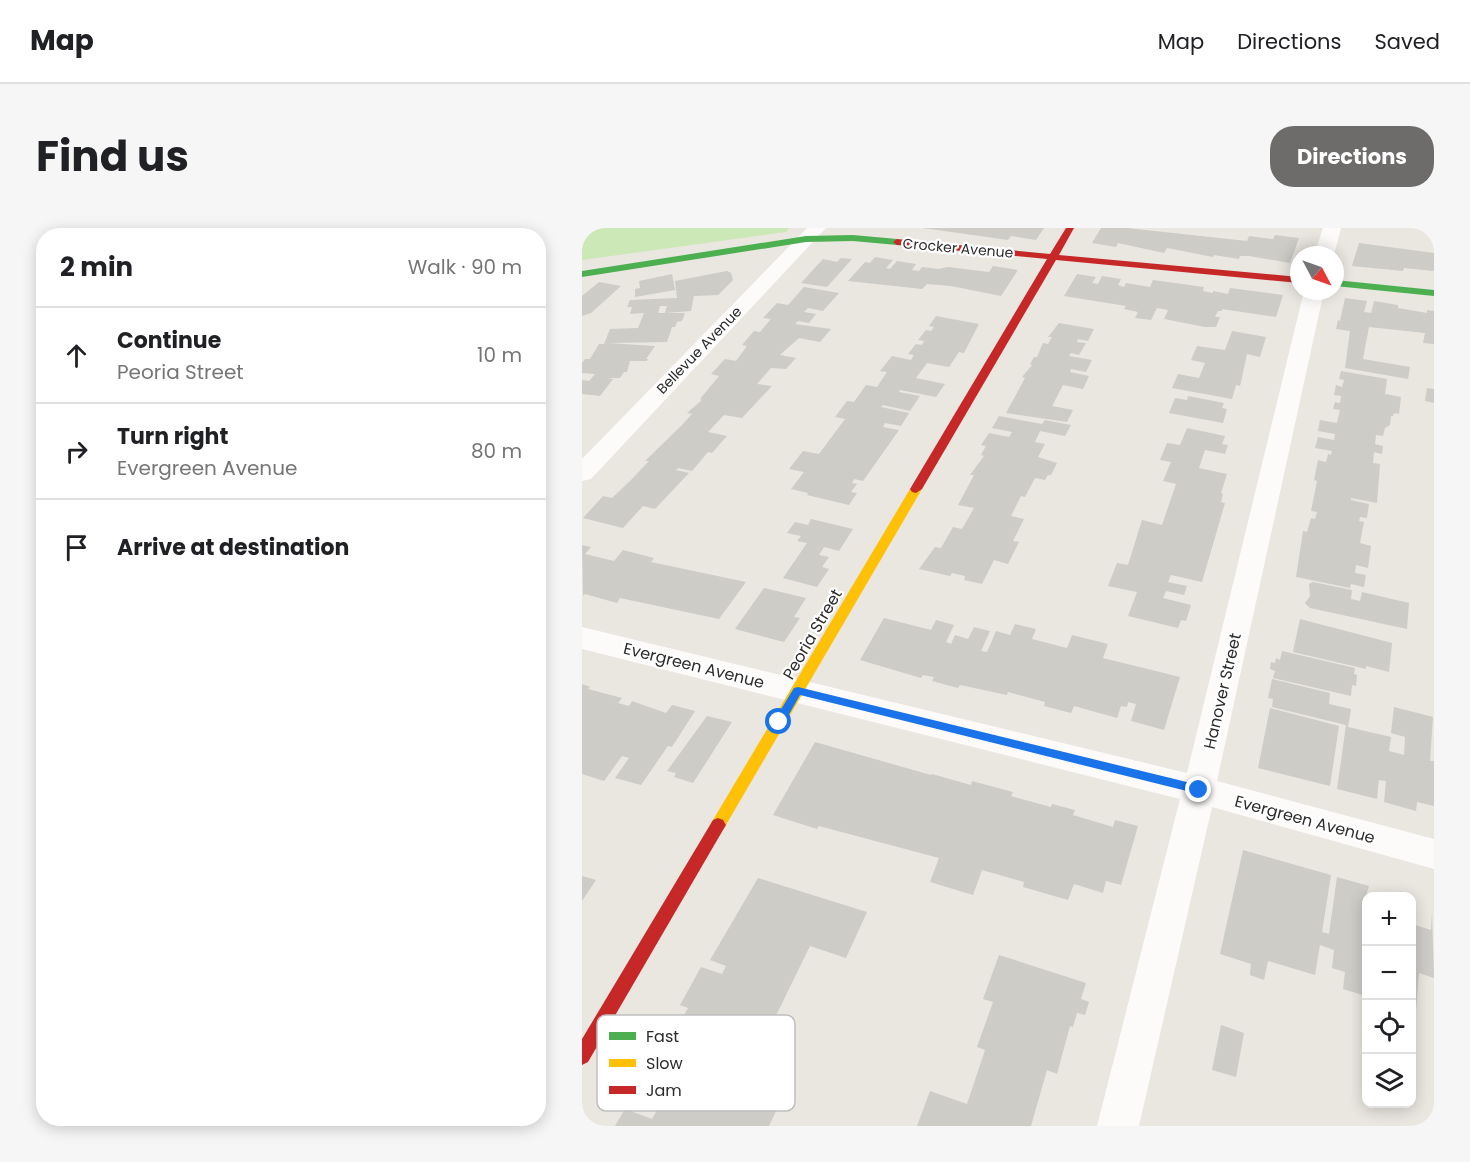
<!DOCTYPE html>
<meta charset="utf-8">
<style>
body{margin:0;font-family:Poppins,sans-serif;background:#f6f6f6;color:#202124}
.controls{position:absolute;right:18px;bottom:18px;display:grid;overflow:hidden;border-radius:12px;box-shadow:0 3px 15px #0003}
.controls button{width:54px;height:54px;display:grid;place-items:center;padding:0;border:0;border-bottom:2px solid #e0e0e0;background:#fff;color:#202124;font:30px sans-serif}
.compass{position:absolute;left:708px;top:18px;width:54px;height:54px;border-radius:50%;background:#fff;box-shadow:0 3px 15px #0003;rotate:131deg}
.stop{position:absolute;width:18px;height:18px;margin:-14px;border:4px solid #1a73e8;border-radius:50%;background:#fff}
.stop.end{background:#1a73e8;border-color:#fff;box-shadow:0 2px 6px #0008}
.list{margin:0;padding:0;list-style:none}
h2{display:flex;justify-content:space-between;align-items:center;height:78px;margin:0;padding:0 24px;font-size:26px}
h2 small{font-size:20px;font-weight:400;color:#757577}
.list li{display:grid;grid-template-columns:39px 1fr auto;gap:18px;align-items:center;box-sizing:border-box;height:96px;padding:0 24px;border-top:2px solid #e0e0e0}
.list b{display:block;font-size:22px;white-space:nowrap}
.list p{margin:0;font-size:20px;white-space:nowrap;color:#757577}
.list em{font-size:20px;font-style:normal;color:#757577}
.icon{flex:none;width:33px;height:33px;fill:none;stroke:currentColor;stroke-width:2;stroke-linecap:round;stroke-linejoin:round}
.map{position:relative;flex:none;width:852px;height:898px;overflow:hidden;border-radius:24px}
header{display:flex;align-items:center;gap:36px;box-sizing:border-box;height:84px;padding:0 30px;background:#fff;border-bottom:2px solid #e0e0e0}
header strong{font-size:28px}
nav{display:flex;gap:33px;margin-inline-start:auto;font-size:21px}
.intro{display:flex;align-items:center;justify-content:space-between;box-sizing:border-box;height:144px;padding:0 36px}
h1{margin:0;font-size:42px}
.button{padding:15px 27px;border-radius:24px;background:#6e6c6a;color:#fff;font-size:21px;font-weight:700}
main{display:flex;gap:36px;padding:0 36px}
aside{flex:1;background:#fff;border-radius:24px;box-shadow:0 3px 15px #0003}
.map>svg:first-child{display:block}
.green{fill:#cbe8b6}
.building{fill:#ceccc7}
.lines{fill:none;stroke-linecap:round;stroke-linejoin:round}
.street{fill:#fcfbfa;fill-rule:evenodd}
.fast{fill:#4caf50;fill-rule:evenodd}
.slow{fill:#ffc107;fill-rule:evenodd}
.jam{fill:#c62828;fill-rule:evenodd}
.route{fill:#1a73e8}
.labels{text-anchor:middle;stroke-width:4.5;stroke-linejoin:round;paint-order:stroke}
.far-street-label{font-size:14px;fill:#2b2b2b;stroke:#fff}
.street-label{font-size:16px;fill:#2b2b2b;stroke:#fff}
.key{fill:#fff;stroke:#bfbfbf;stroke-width:1.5}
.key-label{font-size:16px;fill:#2b2b2b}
</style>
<header>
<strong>Map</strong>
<nav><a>Map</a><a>Directions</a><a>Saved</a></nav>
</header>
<div class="intro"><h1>Find us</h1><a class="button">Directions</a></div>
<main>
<aside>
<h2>2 min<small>Walk · 90 m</small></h2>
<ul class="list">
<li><svg class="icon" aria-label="ahead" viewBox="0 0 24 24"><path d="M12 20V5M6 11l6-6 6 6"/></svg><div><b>Continue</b><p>Peoria Street</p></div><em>10 m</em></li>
<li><svg class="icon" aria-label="right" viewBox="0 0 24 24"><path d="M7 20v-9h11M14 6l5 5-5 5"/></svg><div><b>Turn right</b><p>Evergreen Avenue</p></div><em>80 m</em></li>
<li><svg class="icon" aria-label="arrive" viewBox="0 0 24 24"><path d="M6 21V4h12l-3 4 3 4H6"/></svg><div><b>Arrive at destination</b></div></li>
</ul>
</aside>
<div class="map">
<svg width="852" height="898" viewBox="0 0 852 898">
<rect width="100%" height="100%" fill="#eae6e0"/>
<path class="green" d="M0 0H207L204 4 0 32Z"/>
<g class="building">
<path d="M341 0H462L454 12 429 8 426 12Z"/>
<path d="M519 0H545L665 13 667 8 691 11 693 7 717 10 708 35 667 28H658L657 31 632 27 631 29 585 20 582 25 536 15 534 19 510 15Z"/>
<path d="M777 15 852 25V43L822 40 821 43 770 38Z"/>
<path d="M293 29 311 32 304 40 308 41 315 33 334 36 330 42 337 43 340 39 356 41 366 39 407 44 411 38 436 42 419 68 369 58 345 56 340 61 266 53 283 34 288 35Z"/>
<path d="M259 30 270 31 245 59 219 55 241 31 255 34Z"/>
<path d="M145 43 149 45 151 52 136 67 112 68 109 83 83 85 85 78H78L76 85H103L100 93 95 94 93 99H90L85 114 26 115 73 118 64 131H66L65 133H48L45 144H42L38 150H26L31 151 18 168 0 166V152L7 153 13 146 0 145V135L3 131H8L17 116H22L28 101 56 100 62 85 48 86 50 79H45L48 72 95 70 93 53Z"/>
<path d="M90 46 93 62 53 69V61L58 60 57 53Z"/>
<path d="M495 46 514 49 510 55 516 56 520 48 539 51 536 57 542 59 544 55 568 59 571 52 622 59 621 63 631 65V63L646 66 648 60 701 67 694 89 640 81V83H636L633 89H638L634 99H623L582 91 586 82 575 80 569 92 553 90 556 84 542 81 544 78 482 68Z"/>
<path d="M17 54 39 58 9 85 0 88V68Z"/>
<path d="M222 59 257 65 241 83 226 80 222 84 234 86 227 95 216 93 213 96 249 101 238 114 217 110 200 125 198 127 214 130 204 141 189 140 175 156 190 158 160 190 142 187 126 204 145 208 130 225 126 224 110 243 96 240 94 242 107 245 73 281 61 278 41 300 1 290 21 268 30 270 49 252 67 233H63L99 198 110 186 105 185 120 172 118 171 137 148 129 146 143 131 154 133 165 118 160 117 172 103 178 104 189 91 181 90 195 75 206 77Z"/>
<path d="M763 70 785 73 782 84 789 85 792 73 816 77V80L845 85V82L852 83V116L841 115 843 105 787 99 781 131 828 139 826 151 763 140 768 103 754 101 756 92 758 93Z"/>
<path d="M354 88 397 96 382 125 377 124 367 139 345 135 334 150 363 156 354 169 318 162 317 164 338 168 328 183 301 177 299 179 327 185 319 198 303 195 301 199 317 202 281 253 272 251 270 255 275 256 269 264 275 265 267 277 225 267 226 265 209 261 222 244 207 241 221 223 237 226 263 191 253 189 265 173 272 174 284 157 295 159 305 144 298 143 310 128 329 132 332 127 326 126 334 116 340 117 342 113 336 112 344 102 349 103 352 99 347 98Z"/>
<path d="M477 95 512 101 506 113 496 111 495 114 504 115 497 127 489 125 487 128 510 132 504 144 489 141 488 144 507 148 501 161 481 157 470 178 491 182 485 194 424 185 443 150 440 149 450 137 448 136 452 129H455L461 115 466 116 470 109H466Z"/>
<path d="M650 103 684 109 678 129 665 126 658 158 654 157 650 171 590 160 596 146 617 150 623 135 609 132 615 118 643 122Z"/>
<path d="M759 143 805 151 803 166 819 169 817 186 812 185 811 188H809L808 197 803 200 801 208 794 207 793 216 801 218 800 226 792 224 791 235 798 236 795 275 769 270V272L787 276 785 290 778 289 777 293 782 294 778 315 789 318 786 340 774 337 773 345 784 347 782 359 769 356 768 360 714 349 721 303 725 304 729 290 733 291 735 284 729 283 735 253 732 252 736 232 744 234 746 226 749 227 750 223 733 220 736 209 752 212 753 206 736 203 738 192 755 195 758 182 751 181 753 174 758 175 759 168 752 167 754 157 760 159 762 152 757 151Z"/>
<path d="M845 160 852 161V175L843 173Z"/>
<path d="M606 168 642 175 640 180 645 181 641 195 587 185 593 170 605 172Z"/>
<path d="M417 188 460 196 463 192 489 197 483 208 458 203 453 214 463 216 456 229 475 235 469 247H466L463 252 453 250 443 269 439 268 429 288 442 291 431 313 437 314 426 336 412 332 400 356 382 352 383 348 370 345 368 348 337 341 353 319 359 320 371 299 380 301 392 280 376 277 392 247H388L402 228 399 227 404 218 399 217 407 205 427 209 430 204 410 200Z"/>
<path d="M605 200 643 208 640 216 646 217 643 226 623 222 617 240 645 246 639 265 641 266 639 274 643 275 620 354 589 347 586 354 605 358 602 367 584 363 581 370 609 377 604 393 599 392 596 400 546 388 555 364 526 358 535 335 546 337 560 292 580 297 594 256 581 253 589 234 578 232 585 215 598 217Z"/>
<path d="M229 291 271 301 257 323 242 319 237 327 247 329 240 339 247 341 235 359 201 350 225 315 215 313 219 308 205 305 213 294 226 297Z"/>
<path d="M0 317 9 319 3 326 32 333 41 322 72 330 69 334 164 354 137 391 38 370 35 375 3 366 1 368Z"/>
<path d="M731 354 770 362 769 371 778 373 780 364 827 375 825 401 728 380 723 375 728 368 727 356Z"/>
<path d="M182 360 224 370 212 389 218 390 202 414 153 401Z"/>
<path d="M302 390 349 402 354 392 372 397 364 414 369 416 373 407 386 411 392 399 408 403 399 423 405 424 414 403 428 407 433 396 454 401 450 411 485 420 490 407 526 416 521 430 598 449 582 502 549 493 554 476 546 474 545 479 539 478 535 490 492 478 489 485 462 478 463 474 426 464 425 467 378 457 376 460 350 453 352 449 341 447 339 450 278 432Z"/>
<path d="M718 391 810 415 807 444 784 438V441L711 424Z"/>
<path d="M700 423 773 440 772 446 775 447 774 458 770 457 769 468 691 450 693 443 688 441 689 434 693 435 694 430 698 432Z"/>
<path d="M690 451 748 465 747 476 769 481 766 499 809 509 807 523 822 527 823 509 809 505 812 479 851 489 848 533H852V578L835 574 834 583 802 574 804 553 797 552 795 571 755 561 764 497 690 479 691 471 686 470Z"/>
<path d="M0 456 8 459 6 461 40 470 36 475 47 478 50 473 84 485 90 477 113 483 90 519 86 518 59 557 33 550 47 530 40 528 22 553 0 546Z"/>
<path d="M688 480 757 498 748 558 676 540Z"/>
<path d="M125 488 150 494 111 555 92 549 94 545 85 543Z"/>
<path d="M233 514 349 547 350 546 389 557 390 553 431 564 429 568 469 579 470 576 493 582 491 587 531 599 533 592 556 598 539 657 524 653 521 665 492 656 486 672 441 659 442 654 400 642 391 667 348 654 357 630 237 598 235 601 191 587Z"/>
<path d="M661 622 749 647 740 704 747 706 755 649 787 658 784 668V768L761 761 763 744 750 740 752 722 738 717 733 747 686 733 682 752 668 747 669 736 638 726Z"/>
<path d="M0 648 14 652 0 673Z"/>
<path d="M176 650 285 684 264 730 228 718 161 855 200 870 187 898H33L43 881 70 891 79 875 52 865 70 832 94 841 99 833 80 826 106 780 98 777 119 739 140 746 144 738 128 732Z"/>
<path d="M850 685 852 750 837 745 834 783 830 782V696L849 702Z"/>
<path d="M417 727 504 755 499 771 507 774 503 787 495 785 491 799 488 798 475 846 465 842 449 898H335L348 863 385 876 403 822 395 819 411 774 401 771Z"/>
<path d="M639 797 662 805 654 849 630 842Z"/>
</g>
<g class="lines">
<g class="street">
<path d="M225 0H244L9 251 0 253V231Z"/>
<path d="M741 0H759L752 27H732Z"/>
<path d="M722 63H742L635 553 852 611V641L630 579 557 898H515L598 571 0 421V399L605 545Z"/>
</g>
<g class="fast">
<path d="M271 7 315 11 319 14 315 17 271 13 224 14 0 49V43L224 8Z"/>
<path d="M753 52 852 62V68L753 58Z"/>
</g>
<path class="slow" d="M334 257 340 261 141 602 136 604 131 602 128 597 131 592 328 261Z"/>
<g class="jam">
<path d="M484 0H492L477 27 717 49V55L474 32 340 261 334 265 330 264 328 261 465 31 315 17 311 14 315 11 468 26Z"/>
<path d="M136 590 141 592 144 597 141 602 6 834 0 837V811L131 592Z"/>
</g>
</g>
<path class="route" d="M216 459 617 557 623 562 617 566 218 467 201 497H193V491L212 460Z"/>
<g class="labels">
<g class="far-street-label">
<text transform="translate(376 20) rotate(5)" y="5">Crocker Avenue</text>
<text transform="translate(117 122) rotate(-46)" y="5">Bellevue Avenue</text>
</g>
<g class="street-label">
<text transform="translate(230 406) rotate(-60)" y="6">Peoria Street</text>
<text transform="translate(112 437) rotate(14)" y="6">Evergreen Avenue</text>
<text transform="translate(640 463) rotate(-77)" y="6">Hanover Street</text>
<text transform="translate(723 591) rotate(15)" y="6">Evergreen Avenue</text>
</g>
</g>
<rect x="15" y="787" width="198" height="96" rx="9" class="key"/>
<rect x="27" y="804" width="27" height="8" fill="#4caf50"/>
<rect x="27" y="831" width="27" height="8" fill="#ffc107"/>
<rect x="27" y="858" width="27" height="8" fill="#c62828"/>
<g class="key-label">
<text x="64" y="814">Fast</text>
<text x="64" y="841">Slow</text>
<text x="64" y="868">Jam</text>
</g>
</svg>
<div class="controls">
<button>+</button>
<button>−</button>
<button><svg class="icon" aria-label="locate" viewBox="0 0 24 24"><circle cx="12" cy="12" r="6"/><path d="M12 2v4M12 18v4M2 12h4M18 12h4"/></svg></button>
<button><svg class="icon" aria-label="layers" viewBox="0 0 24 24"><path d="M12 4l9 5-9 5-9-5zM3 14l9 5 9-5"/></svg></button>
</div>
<svg class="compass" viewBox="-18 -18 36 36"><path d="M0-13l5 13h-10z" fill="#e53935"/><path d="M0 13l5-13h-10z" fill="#757577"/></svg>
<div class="stop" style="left:197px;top:494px"></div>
<div class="stop end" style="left:617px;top:562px"></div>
</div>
</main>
